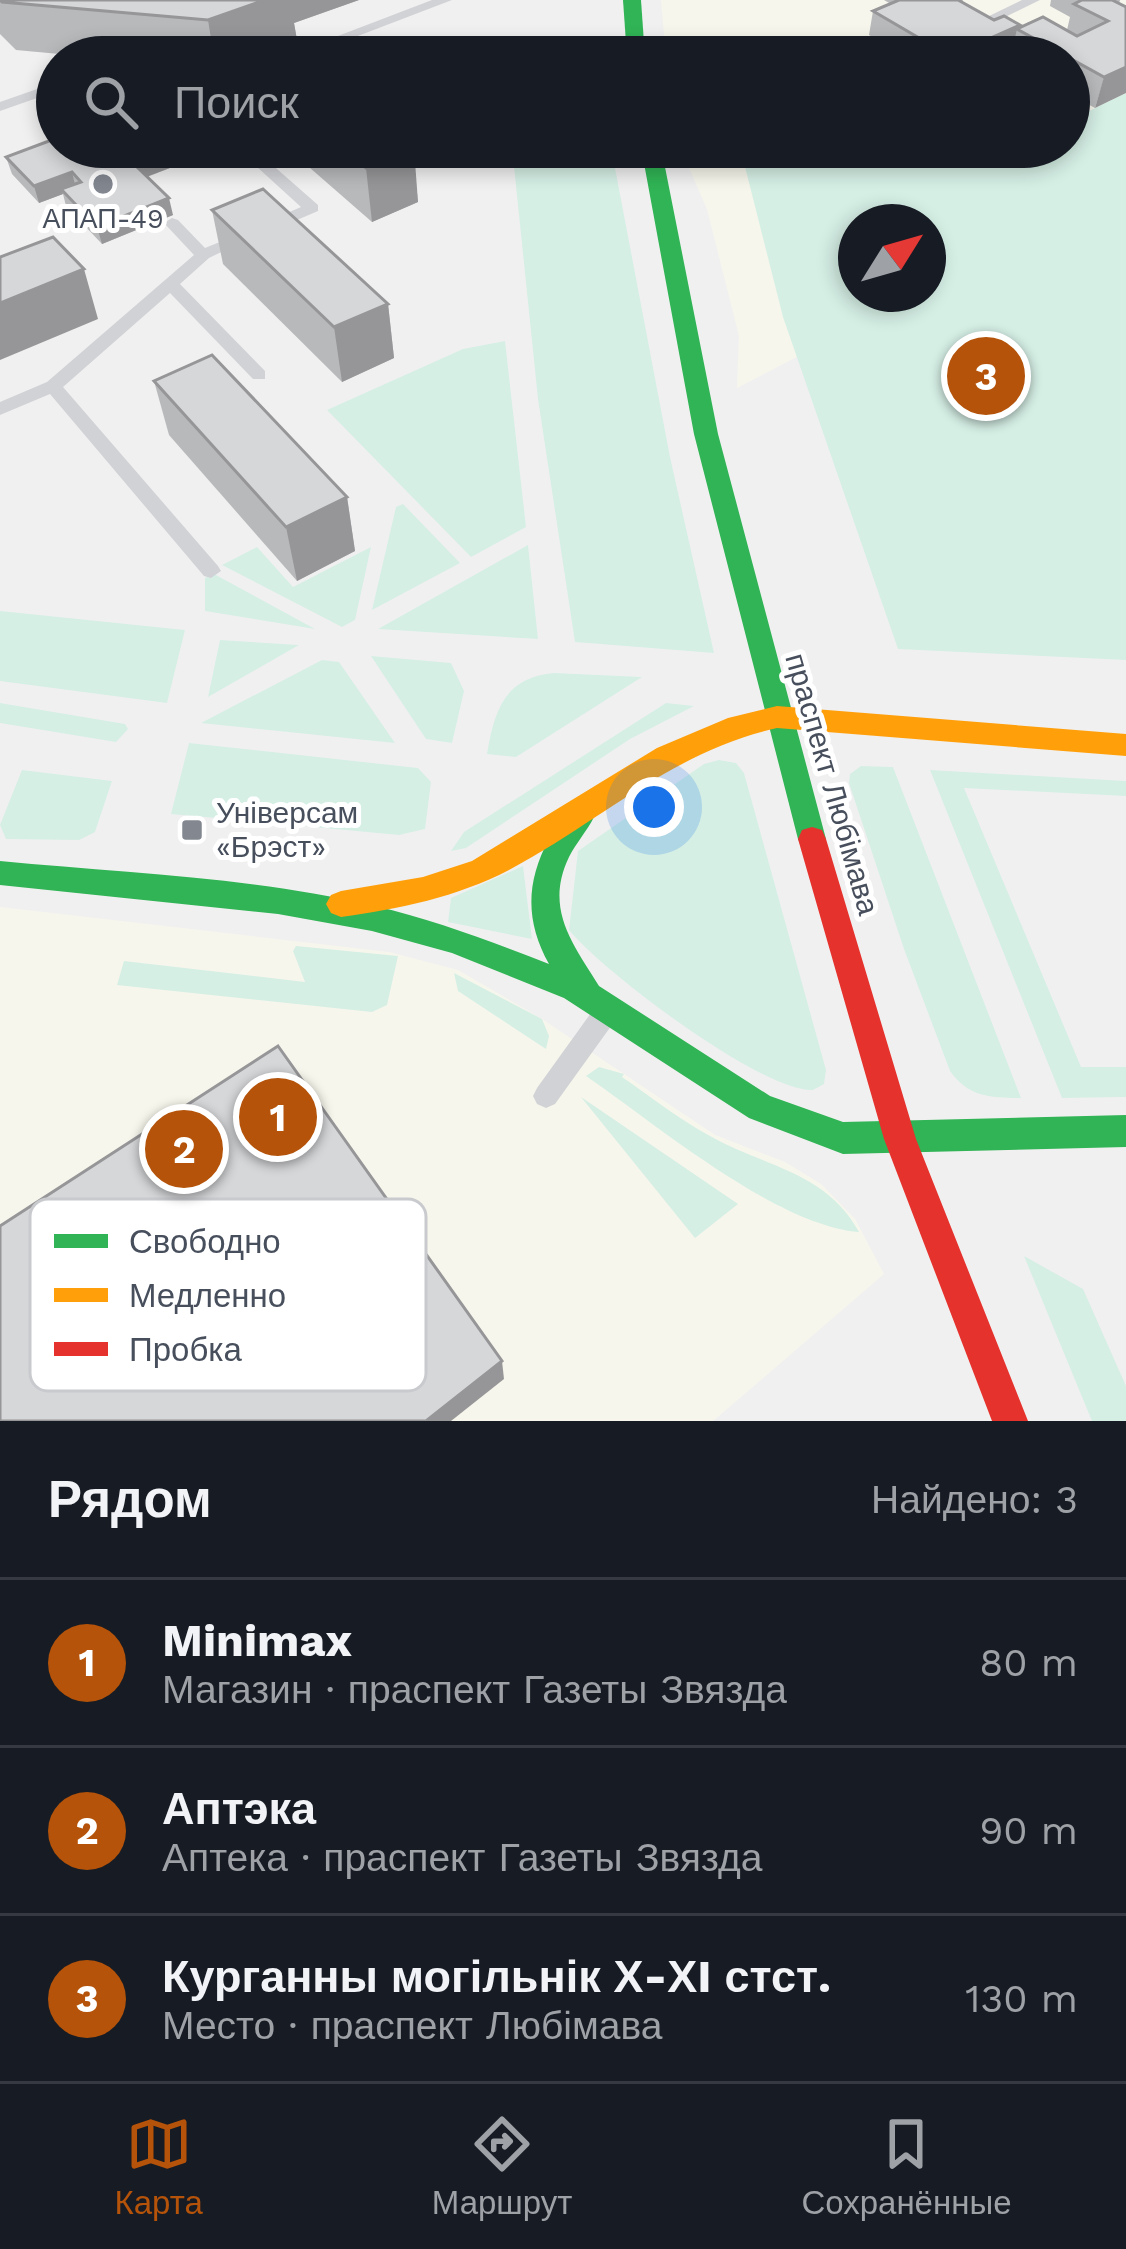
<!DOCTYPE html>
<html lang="ru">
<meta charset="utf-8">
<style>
body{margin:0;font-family:"Work Sans",sans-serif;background:#20242c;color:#f1f3f6}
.compass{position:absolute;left:838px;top:204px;width:108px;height:108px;border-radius:50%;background:#171b24;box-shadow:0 6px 18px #0003;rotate:53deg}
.you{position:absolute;left:654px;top:807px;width:42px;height:42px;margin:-30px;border:9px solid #fff;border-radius:50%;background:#1a73e8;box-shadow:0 0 0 18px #1a73e833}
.badge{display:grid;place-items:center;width:78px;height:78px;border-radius:50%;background:#b45309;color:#fff;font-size:39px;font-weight:700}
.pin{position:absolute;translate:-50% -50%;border:6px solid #fff;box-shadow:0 3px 12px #0006}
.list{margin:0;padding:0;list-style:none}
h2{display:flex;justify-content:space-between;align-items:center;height:156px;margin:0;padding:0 48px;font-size:51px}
h2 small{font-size:39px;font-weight:400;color:#9ea1a6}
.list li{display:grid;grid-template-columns:78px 1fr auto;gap:36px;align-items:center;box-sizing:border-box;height:168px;padding:0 48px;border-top:3px solid #363941}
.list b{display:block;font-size:45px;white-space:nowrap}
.list p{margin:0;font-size:39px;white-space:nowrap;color:#9ea1a6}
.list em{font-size:39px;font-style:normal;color:#9ea1a6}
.icon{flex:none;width:66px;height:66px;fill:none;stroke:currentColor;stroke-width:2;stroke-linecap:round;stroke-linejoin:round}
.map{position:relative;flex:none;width:1126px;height:1421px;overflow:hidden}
.search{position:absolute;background:#171b24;box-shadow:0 6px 18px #0003;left:36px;right:36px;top:36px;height:132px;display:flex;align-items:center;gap:30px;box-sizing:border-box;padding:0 42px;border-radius:66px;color:#9ea1a6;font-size:45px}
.sheet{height:660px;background:#171b24}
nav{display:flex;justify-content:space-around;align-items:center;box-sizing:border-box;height:168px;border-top:3px solid #363941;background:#171b24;font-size:33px;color:#9ea1a6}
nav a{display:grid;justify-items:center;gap:6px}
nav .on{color:#b45309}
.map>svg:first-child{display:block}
.commercial{fill:#f7f6ec}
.green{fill:#d5efe5;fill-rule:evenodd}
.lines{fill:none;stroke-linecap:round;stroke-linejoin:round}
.lane{fill:#d1d2d6;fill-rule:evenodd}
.fast{fill:#30b455;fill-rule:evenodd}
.slow{fill:#ff9f0a;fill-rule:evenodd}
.jam{fill:#e5322d;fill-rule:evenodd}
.wall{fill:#b8b9bb}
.shaded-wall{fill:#969698}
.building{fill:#d6d7d9;stroke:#969698;stroke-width:3}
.poi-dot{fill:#828790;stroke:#fff;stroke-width:4.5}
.labels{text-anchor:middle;stroke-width:10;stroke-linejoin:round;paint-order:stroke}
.far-poi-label{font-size:27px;fill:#474e5c;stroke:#fff}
.street-label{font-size:30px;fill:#474e5c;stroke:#fff}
.poi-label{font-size:30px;fill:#474e5c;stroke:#fff;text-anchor:start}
.key{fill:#fff;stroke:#c8cace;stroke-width:3}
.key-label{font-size:33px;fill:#474e5c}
</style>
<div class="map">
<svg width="1126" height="1421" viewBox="0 0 1126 1421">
<rect width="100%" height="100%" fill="#f1f0f0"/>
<g class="commercial">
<path d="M661 0H1126V186L928 222H856V294H918L737 388 739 336 707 209 680 147H1069V57H666Z"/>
<path d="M0 907 389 952 458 970 542 1019 715 1135 785 1162 821 1184 855 1219 884 1274 713 1421H0Z"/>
</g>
<g class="green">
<path d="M1126 93V660L898 649 783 317 740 147H1069V104L1087 112ZM856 222H928V294H856Z"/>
<path d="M512 147H611L670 457 714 653 575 642 538 399Z"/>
<path d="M505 341 526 527 471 557 327 410 463 349Z"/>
<path d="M403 504 460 563 372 610 396 507Z"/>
<path d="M528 545 538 639 378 629Z"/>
<path d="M257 547 293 587 371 547 355 620 342 627 222 565Z"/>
<path d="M214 574 315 629 205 611V578Z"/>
<path d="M0 611 185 630 167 703 0 681Z"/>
<path d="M220 640 299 645 208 697Z"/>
<path d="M371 656 451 663 464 691 452 743 426 739Z"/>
<path d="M322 660 339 662 395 743 201 723Z"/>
<path d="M554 673 642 677 516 757 487 754C494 712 504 677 554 673Z"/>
<path d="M0 703 125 724 128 729 116 742 0 723Z"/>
<path d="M666 703 694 706 630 739 466 848 451 851 464 832Z"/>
<path d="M189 743 418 768 431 782 425 829 399 835 282 824 285 812 221 806 216 818 171 814Z"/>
<path d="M719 760 736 763 744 773 826 1070 824 1084 813 1090C763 1093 602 971 569 930L578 851 704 764Z"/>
<path d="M861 766 893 767 1021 1098C991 1098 968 1097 950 1071L904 949 849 783 850 774Z"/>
<path d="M22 770 112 781 95 832 79 840 6 839 0 825Z"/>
<path d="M930 770 1126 781V796L964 788 1081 1067H1126V1097L1062 1098Z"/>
<path d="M523 866 532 939 448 922 451 898Z"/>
<path d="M296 946 398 956 387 1005 372 1012 117 985 124 961 305 982 293 951Z"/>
<path d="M454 973 542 1019 549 1036 546 1049 458 991Z"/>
<path d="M599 1067 624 1074 622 1077C651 1097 679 1119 710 1136 763 1166 827 1172 859 1232 775 1225 656 1124 586 1076Z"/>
<path d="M581 1097 738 1204 695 1238Z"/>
<path d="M1024 1256 1083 1289 1126 1386V1421H1092Z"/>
</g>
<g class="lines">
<g class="lane">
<path d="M432 0H452L303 57H283Z"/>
<path d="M1022 0H1040L997 21 985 18Z"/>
<path d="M57 82V91L0 111V102Z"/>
<path d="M235 147H252L318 205V211L276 229H264V223L301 207Z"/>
<path d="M172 218 178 220 205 248 242 233 250 238 209 258 180 284 265 371V379H253L170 293 63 387 218 566 221 571 211 578 204 576 50 394 0 415V402L47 382 194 255 164 223Z"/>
<path d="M605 1003 614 1006 617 1014 614 1022 555 1104 546 1108 537 1104 533 1096 537 1088 596 1006Z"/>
</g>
<g class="fast">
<path d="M623 0H641L645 57H627Z"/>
<path d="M641 147H661L718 434 826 839 822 848 812 851 802 848 798 839 694 434Z"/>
<path d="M580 805 590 809 594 817C587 831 576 843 569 857 544 909 573 944 599 986L770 1096 843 1122 1126 1115V1147L843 1154 749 1118 564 998 452 953 372 931 278 914 0 885V861C124 873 253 877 375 906 435 920 492 942 549 964 525 921 526 882 549 839 557 825 565 810 580 805Z"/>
</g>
<path class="slow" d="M777 706 1126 734V756L777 728C673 751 601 821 509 870 457 897 399 909 341 917L331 913 326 904 331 895 341 891 423 877 472 861 657 748 728 718Z"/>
<path class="jam" d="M812 827 822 830 826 839 916 1139 1028 1421H992L884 1139 798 839 802 830Z"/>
</g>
<g class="wall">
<path d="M0 0H359L294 23 297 40 248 57H92L16 50 0 34Z"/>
<path d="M884 0H963L962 3 994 20 1020 25 1019 28 1067 30 1070 17 1050 6 1051 0H1120L1119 4 1126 7 1095 108 1069 94V57H1010L1012 50 996 57H906L869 35 873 11 891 4Z"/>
<path d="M286 147H412L418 202 372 222Z"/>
<path d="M172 149 175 166 147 177 173 215 102 244 66 206 63 194 39 203 12 174 6 157 83 150Z"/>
<path d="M212 210 388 304 394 358 342 382 223 264Z"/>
<path d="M154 381 347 497 355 551 297 581 169 435Z"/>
</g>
<g class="shaded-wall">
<path d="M265 0H359L294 23 297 40 248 57H214L208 20Z"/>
<path d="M1020 25 1019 30 1017 29 1012 50 996 57H950Z"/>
<path d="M1126 67V93L1095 108 1104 77Z"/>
<path d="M414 148 418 202 372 222 366 168Z"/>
<path d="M172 149 175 166 138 180 134 164Z"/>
<path d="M72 172 76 189H61L63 194 39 203 34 186Z"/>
<path d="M169 198 173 215 102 244 97 227Z"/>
<path d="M84 269 98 319 0 360V303Z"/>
<path d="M388 304 394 358 342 382 334 327Z"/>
<path d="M347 497 355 551 297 581 286 527Z"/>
<path d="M502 1361 504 1379 451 1421H426Z"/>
</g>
<g class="building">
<path d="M0 0H265L208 20 2 2Z"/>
<path d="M899 0H958L994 20 1004 16 1020 25 950 56 873 11Z"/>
<path d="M1082 0H1112L1126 7V67L1104 77 1017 29 1043 17 1077 36 1108 21 1074 4Z"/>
<path d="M57 138V147H80L83 150 91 147H169L172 149 134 164 169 198 97 227 61 189 81 182 72 172 34 186 6 157Z"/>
<path d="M341 147H412L414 148 366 168Z"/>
<path d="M263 189 388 304 334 327 212 210Z"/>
<path d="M53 237 84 269 0 303V257Z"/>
<path d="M212 355 347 497 286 527 154 381Z"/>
<path d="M278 1046 502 1361 426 1421H0V1226Z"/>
</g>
<g class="poi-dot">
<circle cx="103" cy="184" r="12"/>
<rect x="180" y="818" width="24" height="24" rx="6"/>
</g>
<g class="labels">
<g class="far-poi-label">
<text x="103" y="228">АПАП-49</text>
</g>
<g class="street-label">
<text transform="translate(832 784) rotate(74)" y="10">праспект Любімава</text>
</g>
<g class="poi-label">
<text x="216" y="823">Універсам<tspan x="216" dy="34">«Брэст»</tspan></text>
</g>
</g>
<rect x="30" y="1199" width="396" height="192" rx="18" class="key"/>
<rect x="54" y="1234" width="54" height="14" fill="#30b455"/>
<rect x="54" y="1288" width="54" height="14" fill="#ff9f0a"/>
<rect x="54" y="1342" width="54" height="14" fill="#e5322d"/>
<g class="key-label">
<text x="129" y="1253">Свободно</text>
<text x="129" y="1307">Медленно</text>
<text x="129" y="1361">Пробка</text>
</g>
</svg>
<svg class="compass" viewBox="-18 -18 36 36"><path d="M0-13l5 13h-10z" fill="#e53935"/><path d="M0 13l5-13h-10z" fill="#9ea1a6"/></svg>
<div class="you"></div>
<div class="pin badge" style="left:278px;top:1117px">1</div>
<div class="pin badge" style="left:184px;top:1149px">2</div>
<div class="pin badge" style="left:986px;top:376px">3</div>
<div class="search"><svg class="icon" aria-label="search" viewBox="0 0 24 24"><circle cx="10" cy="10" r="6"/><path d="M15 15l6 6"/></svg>Поиск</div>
</div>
<section class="sheet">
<h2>Рядом<small>Найдено: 3</small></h2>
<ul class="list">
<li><span class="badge">1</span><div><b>Minimax</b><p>Магазин · праспект Газеты Звязда</p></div><em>80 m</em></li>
<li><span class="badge">2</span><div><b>Аптэка</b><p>Аптека · праспект Газеты Звязда</p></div><em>90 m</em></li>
<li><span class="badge">3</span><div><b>Курганны могільнік Х-ХI стст.</b><p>Место · праспект Любімава</p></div><em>130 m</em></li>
</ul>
</section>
<nav>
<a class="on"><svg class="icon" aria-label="map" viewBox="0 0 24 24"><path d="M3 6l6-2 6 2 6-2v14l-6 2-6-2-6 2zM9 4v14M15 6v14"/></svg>Карта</a>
<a><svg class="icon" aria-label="directions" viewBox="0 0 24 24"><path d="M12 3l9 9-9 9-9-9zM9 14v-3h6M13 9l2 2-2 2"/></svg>Маршрут</a>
<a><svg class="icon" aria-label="saved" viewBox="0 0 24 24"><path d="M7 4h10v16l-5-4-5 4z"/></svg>Сохранённые</a>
</nav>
